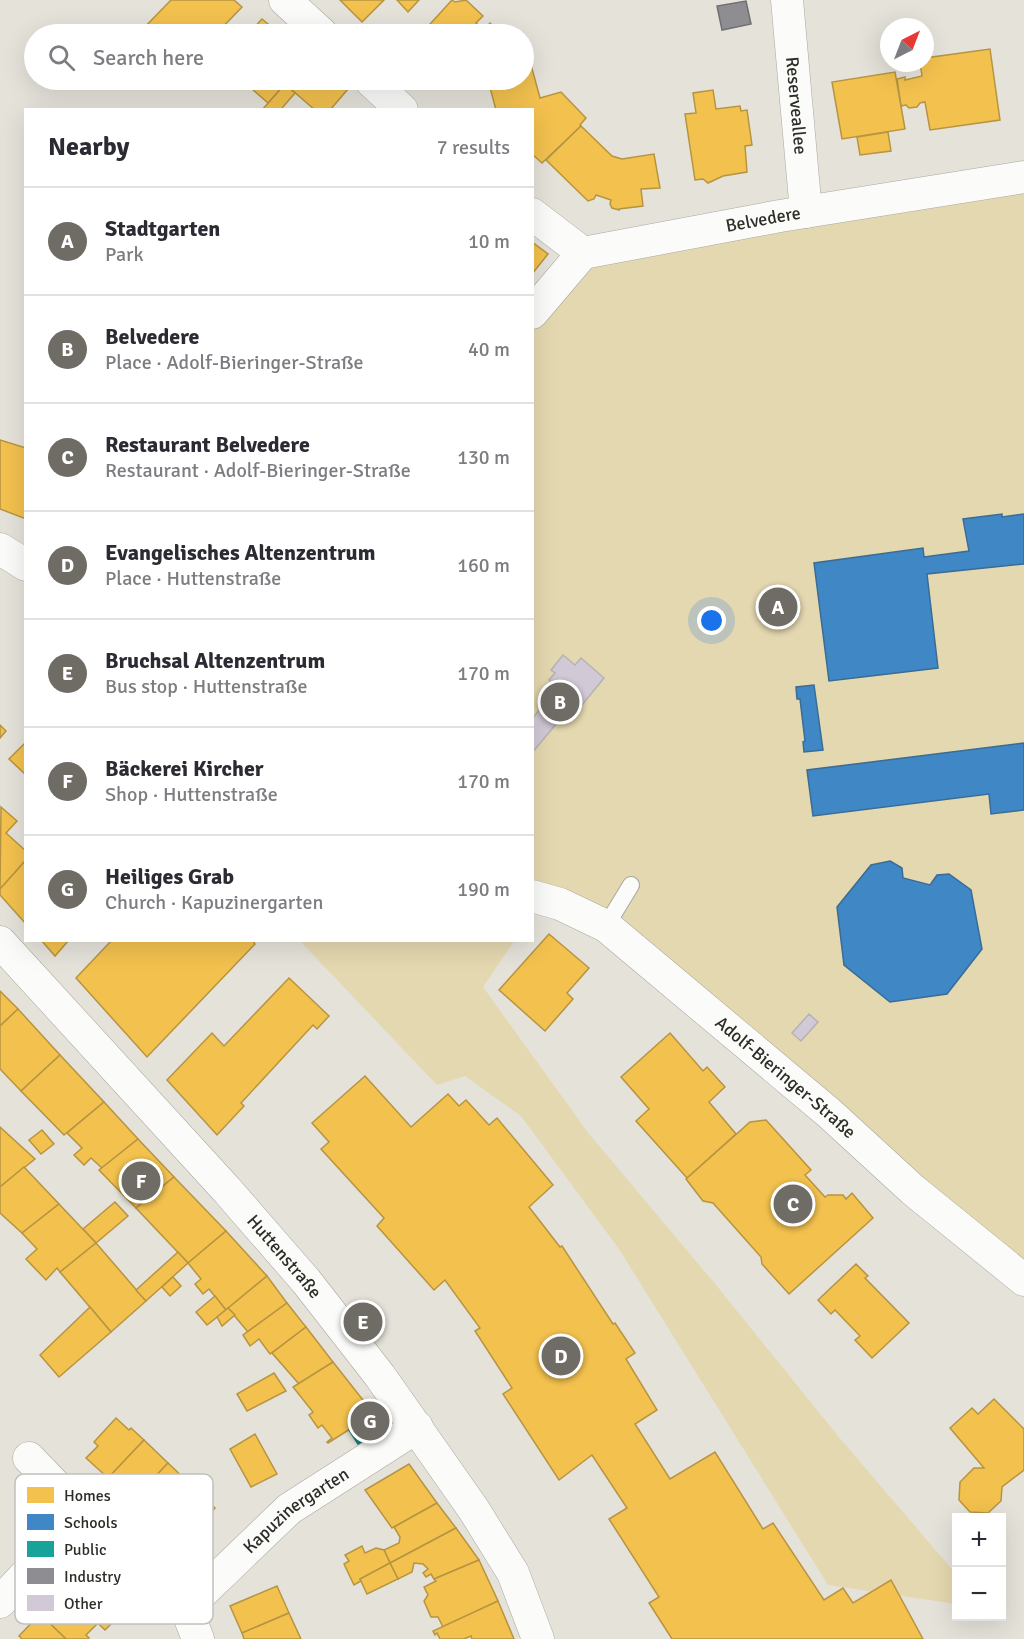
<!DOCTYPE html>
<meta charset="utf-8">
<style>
body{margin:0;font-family:Signika,sans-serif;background:#f2f2f3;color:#2b2b33}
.controls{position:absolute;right:18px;bottom:18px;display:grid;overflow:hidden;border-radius:0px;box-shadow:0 6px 24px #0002}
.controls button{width:54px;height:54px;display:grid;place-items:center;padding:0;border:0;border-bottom:2px solid #e1e1e2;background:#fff;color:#2b2b33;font:30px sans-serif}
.compass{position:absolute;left:880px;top:18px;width:54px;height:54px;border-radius:50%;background:#fff;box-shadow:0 6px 24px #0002;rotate:42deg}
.you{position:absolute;left:712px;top:621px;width:21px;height:21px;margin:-15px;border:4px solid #fff;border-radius:50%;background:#1a73e8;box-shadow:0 0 0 9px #1a73e833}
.badge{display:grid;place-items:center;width:39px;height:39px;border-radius:50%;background:#6e6c65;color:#fff;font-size:20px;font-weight:700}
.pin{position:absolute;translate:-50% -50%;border:3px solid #fff;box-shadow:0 2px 6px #0006}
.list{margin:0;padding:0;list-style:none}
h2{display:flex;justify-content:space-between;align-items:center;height:78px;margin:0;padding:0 24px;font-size:26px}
h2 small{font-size:20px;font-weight:400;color:#7c7c81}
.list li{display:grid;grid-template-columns:39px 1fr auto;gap:18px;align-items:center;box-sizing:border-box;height:108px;padding:0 24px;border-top:2px solid #e1e1e2}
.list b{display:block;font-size:22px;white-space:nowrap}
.list p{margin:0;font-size:20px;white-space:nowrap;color:#7c7c81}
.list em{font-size:20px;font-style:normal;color:#7c7c81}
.icon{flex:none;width:33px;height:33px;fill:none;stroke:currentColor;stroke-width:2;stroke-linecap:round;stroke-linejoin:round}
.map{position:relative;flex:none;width:1024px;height:1639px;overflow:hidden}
.search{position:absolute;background:#fff;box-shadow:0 6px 24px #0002;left:24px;top:24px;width:510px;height:66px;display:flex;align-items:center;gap:15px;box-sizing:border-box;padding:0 21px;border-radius:33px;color:#7c7c81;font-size:22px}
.panel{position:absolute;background:#fff;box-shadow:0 6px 24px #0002;left:24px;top:108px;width:510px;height:834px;border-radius:0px}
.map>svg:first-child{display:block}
.green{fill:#e4d8b0}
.homes{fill:#f2c14e;stroke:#b79442;stroke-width:1.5}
.schools{fill:#3f88c5;stroke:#3a6c95;stroke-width:1.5}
.public{fill:#17a398;stroke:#1e7f76;stroke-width:1.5}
.industry{fill:#8d8d92;stroke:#707072;stroke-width:1.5}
.building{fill:#d2c9d7;stroke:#b5b3b2;stroke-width:1.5}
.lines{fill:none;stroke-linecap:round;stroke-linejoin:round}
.service-casing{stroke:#a9a7a0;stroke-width:18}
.minor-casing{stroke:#a9a7a0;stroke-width:33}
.service{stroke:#fbfbf9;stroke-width:16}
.minor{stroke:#fbfbf9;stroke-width:32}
.labels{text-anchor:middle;stroke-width:6;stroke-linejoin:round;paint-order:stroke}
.street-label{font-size:18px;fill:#2e2c26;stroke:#fff}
.key{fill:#fff;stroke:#c0c0be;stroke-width:1.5}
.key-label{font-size:16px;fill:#2e2c26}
</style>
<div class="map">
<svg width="1024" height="1639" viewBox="0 0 1024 1639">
<rect width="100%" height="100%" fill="#e5e2da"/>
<g class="green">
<path d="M1024 167V1271L600 912H533V323L586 264Z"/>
<path d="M300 941H514L483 987 589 1134 712 1280 838 1436 956 1574V1604L828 1585 619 1249 521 1116 465 1076 437 1085Z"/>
</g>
<g class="homes">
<path d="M171 0H234L242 7 216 34H204L198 30 194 34H145L141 31Z"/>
<path d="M340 0H384L362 22Z"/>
<path d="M397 0H419L408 12Z"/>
<path d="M452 0 455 2 466 0 483 16 476 23 484 30 479 34H421Z"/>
<path d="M262 19 280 34H248Z"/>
<path d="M490 23 500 33 479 34 484 30Z"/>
<path d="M990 49 1000 120 930 130 925 102 920 103 917 107 909 108 906 105 901 106 897 79 905 77V80L922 76 920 63H925V58Z"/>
<path d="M531 65 540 98 561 92 586 118 580 125 581 126 542 163 532 154V110H496L488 80H524V67Z"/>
<path d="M895 72 905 129 842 139 832 82Z"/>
<path d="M251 80H289L268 103 252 89 257 84Z"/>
<path d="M289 80H337L348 89 330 110H315L285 84Z"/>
<path d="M285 84 295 93 282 108 283 110H262Z"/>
<path d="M713 90 716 109 740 106 741 111 747 110 752 145 745 146 747 172 723 176 708 183 703 179 695 180 685 114 696 113 693 93Z"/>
<path d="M581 126 612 156 622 159 654 154 660 188 641 189 643 206 619 209V210L612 208 610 204 611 200 596 195 594 199 588 201 546 160Z"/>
<path d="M888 132 891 151 860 155 857 137Z"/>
<path d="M532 242 548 254 532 274Z"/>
<path d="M0 440 26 448V519L0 509Z"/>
<path d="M0 725 6 731 0 738Z"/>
<path d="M26 742V775L9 759Z"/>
<path d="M1 807 17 821 6 833 26 851V860L0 889Z"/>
<path d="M26 860V924L0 895V889Z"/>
<path d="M549 934 589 968 567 993 573 999 545 1031 499 990Z"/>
<path d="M41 940H69L55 956Z"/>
<path d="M112 940H252L255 944 147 1057 76 978Z"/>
<path d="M289 978 329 1016 317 1029 313 1025 241 1103 244 1106 217 1135 167 1080 212 1033 224 1046Z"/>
<path d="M0 991 18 1009 0 1026Z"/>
<path d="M18 1009 60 1055 21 1091 0 1069V1026Z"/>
<path d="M670 1033 703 1071 707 1067 725 1087 709 1102 736 1134 687 1178 636 1121 649 1109 621 1077Z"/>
<path d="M60 1055 104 1102 64 1135 21 1091Z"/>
<path d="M365 1076 411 1127 448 1094 459 1106 466 1100 489 1125 497 1118 553 1185 529 1207 560 1247 562 1246 613 1324 615 1323 635 1353 626 1359 657 1410 635 1424 670 1479 715 1452 763 1529 773 1523 824 1600 843 1588 853 1603 891 1580 923 1639H672L649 1603 659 1597 609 1519 627 1508 592 1455 559 1480 503 1394 512 1388 475 1331 480 1328 445 1280 434 1290 377 1226 384 1218 321 1149 329 1142 312 1123Z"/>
<path d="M104 1102 138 1139 102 1168 91 1158 84 1165 74 1155 82 1148 67 1133Z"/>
<path d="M766 1120 811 1170 805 1175 825 1197 828 1195H843L846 1199 852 1193 873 1218 789 1294 762 1264 761 1257 713 1203 703 1201 686 1179 750 1122Z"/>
<path d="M0 1127 35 1159 0 1187Z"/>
<path d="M42 1130 54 1144 41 1154 29 1140Z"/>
<path d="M138 1139 174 1177 136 1208 99 1170Z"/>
<path d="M24 1167 59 1204 22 1233 0 1213V1187Z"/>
<path d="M174 1177 226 1231 188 1263 136 1208Z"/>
<path d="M115 1202 128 1216 96 1243 83 1229Z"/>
<path d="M59 1204 96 1243 60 1272 57 1268 46 1280 26 1259 37 1249 22 1233Z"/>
<path d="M226 1231 267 1276 226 1310 209 1289 203 1294 195 1284 201 1279 188 1263Z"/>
<path d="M96 1243 146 1301 111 1332 60 1272Z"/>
<path d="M178 1252 188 1263 146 1301 136 1290Z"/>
<path d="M856 1264 868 1276 865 1278 909 1323 872 1358 855 1340 860 1336 835 1310 831 1314 818 1300Z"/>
<path d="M267 1276 287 1303 248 1332 228 1308Z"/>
<path d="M173 1277 181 1286 170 1296 162 1287Z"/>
<path d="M215 1296 226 1310 207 1325 196 1312Z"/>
<path d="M287 1303 306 1327 270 1354 259 1339 250 1346 243 1335Z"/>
<path d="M90 1307 111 1332 59 1377 40 1355Z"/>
<path d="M228 1308 235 1315 222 1326 217 1317Z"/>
<path d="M306 1327 333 1362 299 1384 272 1353Z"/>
<path d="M333 1362 374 1414 328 1443 327 1442 332 1438 322 1425 318 1428 309 1415 313 1412 293 1387Z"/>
<path d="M274 1373 286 1391 247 1411 237 1394Z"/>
<path d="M994 1399 1024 1429V1470L1002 1487 1001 1501 988 1513 970 1512 959 1500 960 1482 974 1468H984L950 1428 972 1408 978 1414Z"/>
<path d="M116 1418 129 1430 131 1428 144 1440 108 1478 86 1458 98 1446 94 1442Z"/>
<path d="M255 1434 277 1474 251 1487 230 1449Z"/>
<path d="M144 1440 168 1463 132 1501 108 1478Z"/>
<path d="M168 1463 191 1485 156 1523 132 1501Z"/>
<path d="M409 1464 437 1503 392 1528 365 1490Z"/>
<path d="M191 1485 215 1508 180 1546 156 1523Z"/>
<path d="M437 1503 456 1528 390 1563 384 1550 399 1543 400 1537 394 1527Z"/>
<path d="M456 1528 479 1560 434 1579 431 1574 426 1577 423 1573 428 1569 423 1564 414 1563 412 1572 398 1579 390 1563Z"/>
<path d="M362 1546 365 1553 376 1548 384 1550 390 1563 360 1579 361 1581 354 1585 344 1564 349 1561 345 1555Z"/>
<path d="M479 1560 498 1601 443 1627 438 1617H431L424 1601 428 1595 424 1587 436 1581 434 1579Z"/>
<path d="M390 1563 398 1579 367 1594 360 1579Z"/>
<path d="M85 1567 122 1603 112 1613 117 1618 105 1630 63 1590Z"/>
<path d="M277 1586 289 1613 242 1633 230 1606Z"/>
<path d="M63 1590 98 1623 86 1635 89 1638 88 1639H66L40 1614Z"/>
<path d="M498 1601 514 1639H472L471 1636 464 1639H440L437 1633 435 1635 433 1631Z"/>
<path d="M289 1613 301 1639H244L242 1633Z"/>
<path d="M40 1614 66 1639H22L19 1636Z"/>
</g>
<g class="schools">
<path d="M1002 514V517L1024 514V564L927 574 938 668 829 681 814 563 923 548 924 557 969 551 963 519Z"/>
<path d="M814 685 823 750 804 752 803 742 805 741 800 699H797L796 687Z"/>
<path d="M1024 743V810L991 814 989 794 813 816 807 770Z"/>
<path d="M890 861 902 868 903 878 930 885 937 875 949 874 971 890 982 949 947 994 890 1002 844 965 837 907 871 865Z"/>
</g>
<path class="public" d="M374 1414 383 1429 358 1444 349 1430Z"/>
<path class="industry" d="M746 1 751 24 722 30 717 6Z"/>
<g class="building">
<path d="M563 655 575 665 581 658 604 678 582 705 576 700 532 753V719L558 687 549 680 555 673 551 670Z"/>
<path d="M809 1014 818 1022 801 1041 792 1033Z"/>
</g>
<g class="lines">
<defs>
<path id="service" d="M606 926 631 885"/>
<g id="minor">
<path d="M285 0 322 34"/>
<path id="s1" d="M787 0 806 212"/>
<path d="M370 80 402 110"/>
<path d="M532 214 583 253"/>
<path id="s2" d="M532 313 583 253 780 216 1024 177"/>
<path d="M0 549 26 565"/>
<path id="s3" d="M532 896 560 904 606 926 829 1113 913 1190 1024 1280"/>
<path id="s4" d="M0 942 226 1189 306 1281 380 1376 474 1510 513 1573 538 1639"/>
<path d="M29 1458 83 1514"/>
<path id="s5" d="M0 1602 83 1514 186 1608 289 1509 417 1427"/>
<path d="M186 1608 198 1639"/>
</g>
</defs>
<use href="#service" class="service-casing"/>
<use href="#minor" class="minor-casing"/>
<use href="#service" class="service"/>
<use href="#minor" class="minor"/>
</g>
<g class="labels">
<g class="street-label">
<text dy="6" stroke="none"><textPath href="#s1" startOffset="106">Reserveallee</textPath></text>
<text dy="6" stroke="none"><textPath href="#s2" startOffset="262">Belvedere</textPath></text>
<text dy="6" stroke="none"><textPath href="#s3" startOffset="315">Adolf-Bieringer-Straße</textPath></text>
<text dy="6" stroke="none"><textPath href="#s4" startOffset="424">Huttenstraße</textPath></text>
<text dy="6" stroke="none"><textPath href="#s5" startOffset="408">Kapuzinergarten</textPath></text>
</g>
</g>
<rect x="15" y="1474" width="198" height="150" rx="9" class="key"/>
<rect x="27" y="1487" width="27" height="16" fill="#f2c14e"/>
<rect x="27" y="1514" width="27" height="16" fill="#3f88c5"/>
<rect x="27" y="1541" width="27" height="16" fill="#17a398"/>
<rect x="27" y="1568" width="27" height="16" fill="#8d8d92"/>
<rect x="27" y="1595" width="27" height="16" fill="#d2c9d7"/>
<g class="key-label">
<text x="64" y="1501">Homes</text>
<text x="64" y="1528">Schools</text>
<text x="64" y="1555">Public</text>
<text x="64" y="1582">Industry</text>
<text x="64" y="1609">Other</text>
</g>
</svg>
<div class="controls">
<button>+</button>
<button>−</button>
</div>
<svg class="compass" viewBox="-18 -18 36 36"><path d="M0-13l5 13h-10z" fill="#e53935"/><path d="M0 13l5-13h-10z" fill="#7c7c81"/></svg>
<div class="you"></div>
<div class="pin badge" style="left:778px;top:607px">A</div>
<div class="pin badge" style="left:560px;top:702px">B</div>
<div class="pin badge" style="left:793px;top:1204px">C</div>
<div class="pin badge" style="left:561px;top:1356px">D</div>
<div class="pin badge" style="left:363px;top:1322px">E</div>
<div class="pin badge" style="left:141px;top:1181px">F</div>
<div class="pin badge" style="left:370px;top:1421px">G</div>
<div class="search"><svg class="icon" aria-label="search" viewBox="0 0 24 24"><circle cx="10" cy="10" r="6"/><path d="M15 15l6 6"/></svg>Search here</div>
<section class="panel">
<h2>Nearby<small>7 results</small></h2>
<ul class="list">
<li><span class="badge">A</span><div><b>Stadtgarten</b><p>Park</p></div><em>10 m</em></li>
<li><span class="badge">B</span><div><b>Belvedere</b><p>Place · Adolf-Bieringer-Straße</p></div><em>40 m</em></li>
<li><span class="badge">C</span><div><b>Restaurant Belvedere</b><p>Restaurant · Adolf-Bieringer-Straße</p></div><em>130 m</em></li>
<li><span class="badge">D</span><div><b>Evangelisches Altenzentrum</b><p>Place · Huttenstraße</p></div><em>160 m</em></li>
<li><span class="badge">E</span><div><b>Bruchsal Altenzentrum</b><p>Bus stop · Huttenstraße</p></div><em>170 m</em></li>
<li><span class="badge">F</span><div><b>Bäckerei Kircher</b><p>Shop · Huttenstraße</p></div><em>170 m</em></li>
<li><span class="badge">G</span><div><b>Heiliges Grab</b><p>Church · Kapuzinergarten</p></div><em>190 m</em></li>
</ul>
</section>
</div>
